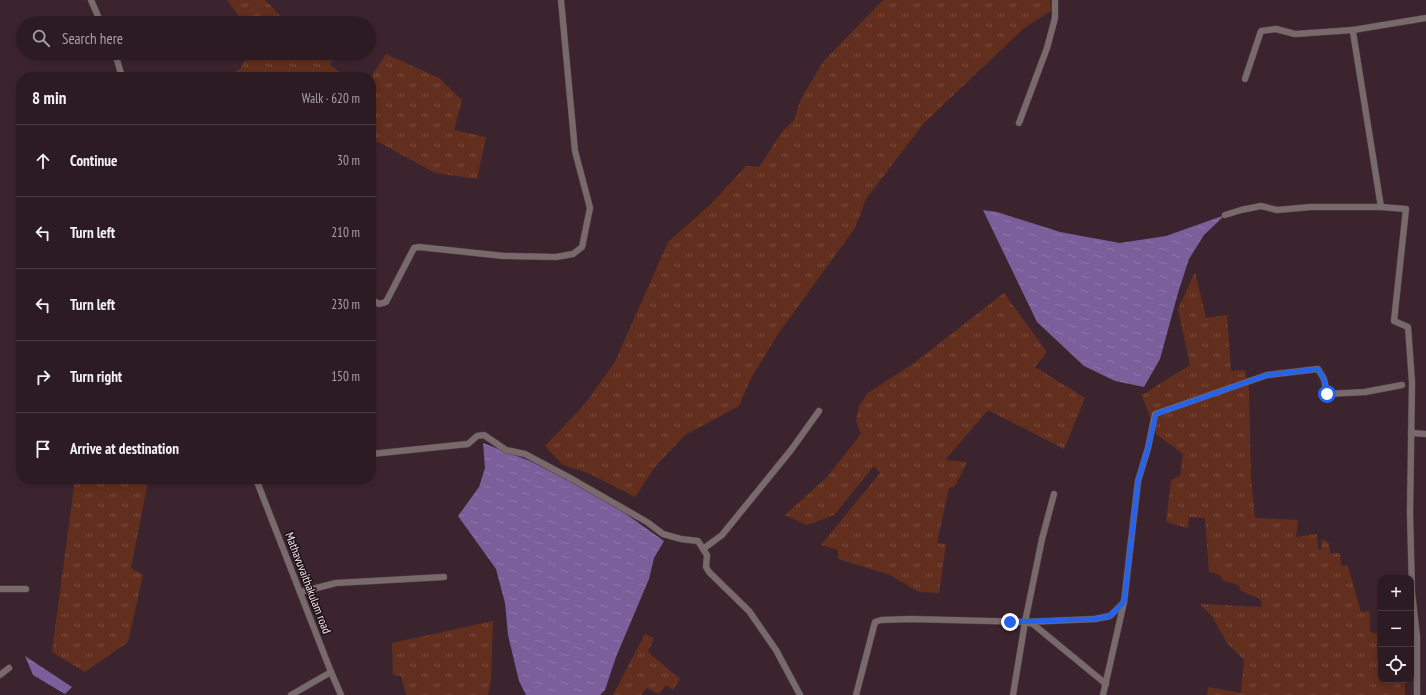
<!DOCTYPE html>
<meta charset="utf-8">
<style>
body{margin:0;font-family:"PT Sans Narrow",sans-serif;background:#35242b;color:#f1f3f6}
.controls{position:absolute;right:12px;bottom:12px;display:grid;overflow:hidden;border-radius:8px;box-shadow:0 2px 6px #0003}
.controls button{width:36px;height:36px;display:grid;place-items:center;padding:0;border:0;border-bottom:1px solid #483941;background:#2d1b23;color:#f1f3f6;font:20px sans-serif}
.stop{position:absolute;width:12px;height:12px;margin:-9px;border:3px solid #2563eb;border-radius:50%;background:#fff}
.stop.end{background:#2563eb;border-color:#fff;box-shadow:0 1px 4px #0008}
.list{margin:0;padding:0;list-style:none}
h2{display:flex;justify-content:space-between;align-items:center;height:52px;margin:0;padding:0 16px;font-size:17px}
h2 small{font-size:13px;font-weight:400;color:#a7a1a6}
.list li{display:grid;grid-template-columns:26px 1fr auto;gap:12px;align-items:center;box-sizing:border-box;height:72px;padding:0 16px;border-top:1px solid #483941}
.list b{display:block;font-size:15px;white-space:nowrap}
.list em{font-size:13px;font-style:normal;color:#a7a1a6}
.icon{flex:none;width:22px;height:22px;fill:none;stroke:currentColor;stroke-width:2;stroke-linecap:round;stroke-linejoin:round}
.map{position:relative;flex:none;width:1426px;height:695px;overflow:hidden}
.search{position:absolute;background:#2d1b23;box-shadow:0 2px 6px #0003;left:16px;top:16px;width:360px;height:44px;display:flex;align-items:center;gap:10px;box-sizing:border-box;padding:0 14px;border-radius:22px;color:#a7a1a6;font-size:15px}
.panel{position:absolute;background:#2d1b23;box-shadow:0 2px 6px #0003;left:16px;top:72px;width:360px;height:412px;border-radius:16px}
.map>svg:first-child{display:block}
.grass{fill:url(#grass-tufts)}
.water{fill:url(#water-ripples)}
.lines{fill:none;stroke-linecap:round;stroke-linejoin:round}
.minor-casing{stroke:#5a434d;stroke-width:7}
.minor{stroke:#786a6b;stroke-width:6}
.route{stroke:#2563eb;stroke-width:5}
.labels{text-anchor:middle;stroke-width:3;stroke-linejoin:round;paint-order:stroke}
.street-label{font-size:12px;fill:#f5e4eb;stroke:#1c1116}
</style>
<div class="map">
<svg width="1426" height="695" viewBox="0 0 1426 695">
<defs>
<pattern id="grass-tufts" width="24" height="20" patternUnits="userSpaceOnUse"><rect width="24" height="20" fill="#622e1d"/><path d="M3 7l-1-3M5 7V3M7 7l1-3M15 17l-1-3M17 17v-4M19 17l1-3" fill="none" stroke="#794c3e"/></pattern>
<pattern id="water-ripples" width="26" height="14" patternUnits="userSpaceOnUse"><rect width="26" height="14" fill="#7a5f9a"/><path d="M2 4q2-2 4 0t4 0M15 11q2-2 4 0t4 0" fill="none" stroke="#8e76a8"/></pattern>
</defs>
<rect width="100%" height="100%" fill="#3c242f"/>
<g class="grass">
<path d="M227 0H265L287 23H244Z"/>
<path d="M883 0H1050L1051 11 1024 28 923 124 866 199 855 228 778 334 750 380 739 406 685 435 655 467 635 497 588 473 563 465 545 446 585 404 615 362 668 242 711 204 746 166 759 167 782 132 794 120 801 99 823 62Z"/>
<path d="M248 53H307L314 57 317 53H336L330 65 347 77H227L241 68Z"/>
<path d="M386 54 439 78 462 100 454 130 486 137 477 179 435 173 371 138V77Z"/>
<path d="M1195 272 1206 318 1227 315 1231 371 1245 370 1249 388 1251 478 1255 518 1298 520 1296 537 1317 534 1318 549 1321 550 1322 539 1329 543 1330 553H1340L1341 565 1348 566 1361 612 1369 611 1370 632 1377 634V658L1381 659V680H1405V695H1207L1208 687 1241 693 1244 660 1227 643 1212 616 1200 604 1262 607 1261 600 1240 590 1239 585 1224 581 1219 574 1209 572 1205 518 1189 517 1188 528 1166 522 1171 480 1180 476 1183 454 1156 434 1142 395 1190 365 1178 309Z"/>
<path d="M1004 293 1047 352 1035 367 1085 398 1064 449 988 410 945 460 967 462 955 486 949 488 937 543 946 544 939 593 919 592 890 575 838 559V550L821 545 880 473 874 466 834 515 807 525 785 515 827 477 861 434 856 421 859 406 868 393 914 363Z"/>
<path d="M75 479H136L147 486 131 568 143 575 128 642 85 672 52 652Z"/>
<path d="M493 621 491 680 488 695H406L401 676 393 675 392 643Z"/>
<path d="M645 634 654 638 648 652 680 679 673 690 666 685 659 694 647 688 641 695H613Z"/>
</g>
<g class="water">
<path d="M983 210 997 212 1060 232 1120 243 1166 236 1225 215 1204 235 1189 259 1178 293 1160 359 1144 387 1115 381 1084 366 1037 322Z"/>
<path d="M483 443 530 461 573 483 622 511 664 541 654 558 649 579 616 657 605 690 600 695H526L519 681 508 635 505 603 496 569 458 516 479 487 485 468Z"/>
<path d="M25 656 72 687 65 694 33 675Z"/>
</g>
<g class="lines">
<defs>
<g id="minor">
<path d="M91 0 101 23"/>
<path d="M115 53 122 77"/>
<path d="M1245 79 1261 31 1276 29 1295 34 1353 30"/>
<path d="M1019 123 1047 48 1055 18V0"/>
<path d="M1225 215 1241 210 1261 206 1277 210 1311 207H1381"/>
<path d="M371 299 379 304 386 302 414 248 419 247 504 256 556 257 573 254 582 247 590 208 575 151 561 0"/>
<path d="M1411 433 1426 434"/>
<path d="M371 454 468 444 477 436 484 435 506 450 525 454 572 479 647 522 663 534 681 539 698 541 707 555 706 567 709 572 749 611 776 650 800 695"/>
<path d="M256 479 331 672 341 695"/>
<path d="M703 549 722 535 791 450 819 411"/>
<path d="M0 589H26"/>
<path d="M301 592 336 583 444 577"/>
<path d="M1025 622 1042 539 1054 494"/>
<path d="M0 675 9 668"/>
<path d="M291 695 331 672"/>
<path d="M856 695 875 622 881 620 911 619 1025 622 1033 624 1106 684"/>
<path d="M1013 695 1025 622 1095 619 1110 616 1124 602"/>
<path d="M1103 695 1124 602 1138 481 1148 448 1155 414 1267 375 1318 369 1324 379 1327 394 1365 392 1402 385"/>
<path d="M1417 695V637L1412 592 1410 513 1412 382 1408 327 1394 321 1406 209 1381 207 1353 32V30L1426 18"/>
</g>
</defs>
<use href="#minor" class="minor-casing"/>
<use href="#minor" class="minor"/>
</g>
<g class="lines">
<path class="route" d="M1010 622 1095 619 1110 616 1124 602 1138 481 1148 448 1156 414 1267 375 1318 369 1324 379 1327 394"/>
</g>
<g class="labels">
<g class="street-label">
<text transform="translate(308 583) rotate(69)" y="4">Mathavuvaithakulam road</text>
</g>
</g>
</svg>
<div class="controls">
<button>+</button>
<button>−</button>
<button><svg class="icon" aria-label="locate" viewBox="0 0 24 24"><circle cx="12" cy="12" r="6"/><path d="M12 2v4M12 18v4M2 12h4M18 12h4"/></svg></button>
</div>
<div class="stop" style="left:1327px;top:394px"></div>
<div class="stop end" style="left:1010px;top:622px"></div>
<div class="search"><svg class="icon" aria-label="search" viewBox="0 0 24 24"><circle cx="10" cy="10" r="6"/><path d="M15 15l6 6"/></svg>Search here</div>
<section class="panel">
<h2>8 min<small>Walk · 620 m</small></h2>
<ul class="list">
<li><svg class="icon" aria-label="ahead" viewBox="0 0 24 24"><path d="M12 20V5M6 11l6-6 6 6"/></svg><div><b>Continue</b></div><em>30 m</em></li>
<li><svg class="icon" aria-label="left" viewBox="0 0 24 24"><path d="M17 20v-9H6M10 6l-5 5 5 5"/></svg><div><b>Turn left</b></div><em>210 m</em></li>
<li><svg class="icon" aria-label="left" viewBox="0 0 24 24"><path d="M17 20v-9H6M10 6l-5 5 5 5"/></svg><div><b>Turn left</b></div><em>230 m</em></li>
<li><svg class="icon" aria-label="right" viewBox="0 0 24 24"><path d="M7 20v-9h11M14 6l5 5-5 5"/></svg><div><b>Turn right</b></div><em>150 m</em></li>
<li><svg class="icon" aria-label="arrive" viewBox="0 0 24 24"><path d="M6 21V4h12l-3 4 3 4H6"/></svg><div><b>Arrive at destination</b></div></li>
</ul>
</section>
</div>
